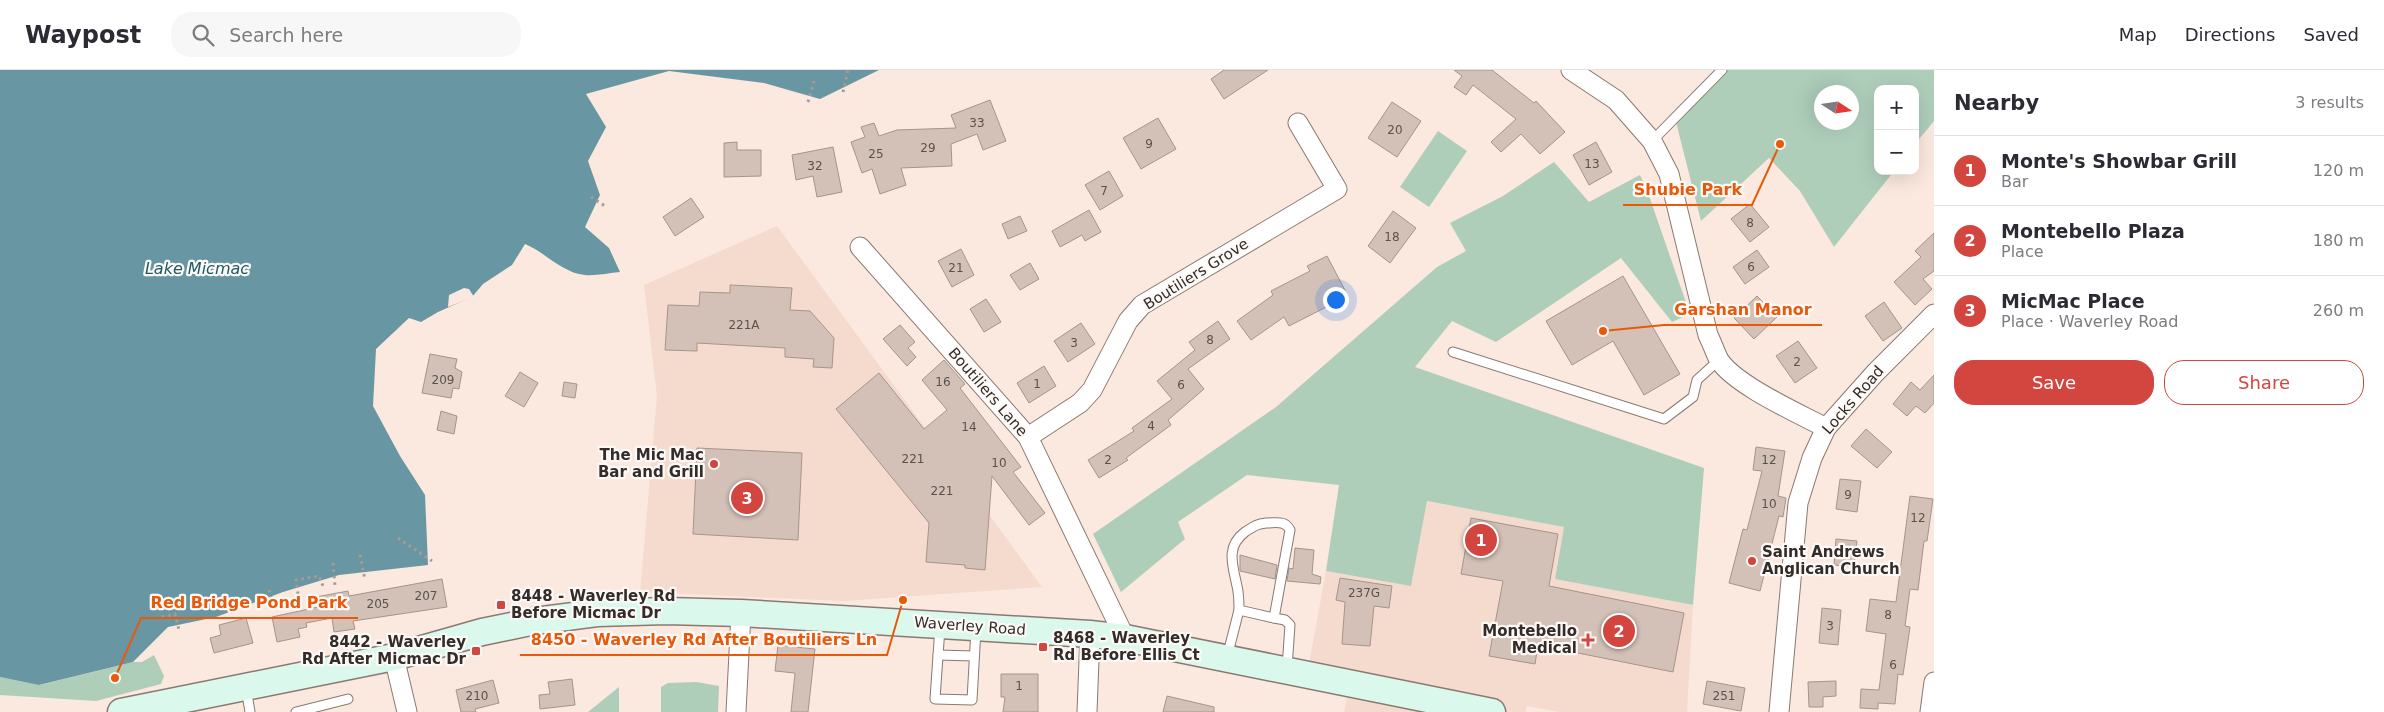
<!DOCTYPE html>
<meta charset="utf-8">
<style>
body{margin:0;font-family:"DejaVu Sans",sans-serif;background:#f7f7f7;color:#2b2b33}
.controls{position:absolute;right:15px;top:15px;display:grid;overflow:hidden;border-radius:10px;box-shadow:0 5px 20px #0002}
.controls button{width:45px;height:45px;display:grid;place-items:center;padding:0;border:0;border-bottom:1px solid #e1e1e2;background:#fff;color:#2b2b33;font:25px sans-serif}
.compass{position:absolute;left:1814px;top:15px;width:45px;height:45px;border-radius:50%;background:#fff;box-shadow:0 5px 20px #0002;rotate:102deg}
.you{position:absolute;left:1335px;top:229px;width:18px;height:18px;margin:-12px;border:4px solid #fff;border-radius:50%;background:#1a73e8;box-shadow:0 0 0 8px #1a73e833}
.badge{display:grid;place-items:center;width:32px;height:32px;border-radius:50%;background:#d3453f;color:#fff;font-size:16px;font-weight:700}
.pin{position:absolute;translate:-50% -50%;border:2px solid #fff;box-shadow:0 1px 5px #0006}
.list{margin:0;padding:0;list-style:none}
h2{display:flex;justify-content:space-between;align-items:center;height:65px;margin:0;padding:0 20px;font-size:21px}
h2 small{font-size:16px;font-weight:400;color:#7c7c81}
.list li{display:grid;grid-template-columns:32px 1fr auto;gap:15px;align-items:center;box-sizing:border-box;height:70px;padding:0 20px;border-top:1px solid #e1e1e2}
.list b{display:block;font-size:19px;white-space:nowrap}
.list p{margin:0;font-size:16px;white-space:nowrap;color:#7c7c81}
.list em{font-size:16px;font-style:normal;color:#7c7c81}
.actions{display:flex;gap:10px;padding:15px 20px}
.actions a{flex:1;padding:11px 0;border:1px solid #d3453f;border-radius:20px;text-align:center;font-size:18px;color:#d3453f}
.actions .main{background:#d3453f;color:#fff}
.icon{flex:none;width:28px;height:28px;fill:none;stroke:currentColor;stroke-width:2;stroke-linecap:round;stroke-linejoin:round}
.map{position:relative;flex:none;width:1934px;height:642px;overflow:hidden}
header{display:flex;align-items:center;gap:30px;box-sizing:border-box;height:70px;padding:0 25px;background:#fff;border-bottom:1px solid #e1e1e2}
header strong{font-size:24px}
nav{display:flex;gap:28px;margin-inline-start:auto;font-size:18px}
.search{width:350px;height:45px;background:#f7f7f7;display:flex;align-items:center;gap:12px;box-sizing:border-box;padding:0 18px;border-radius:20px;color:#7c7c81;font-size:19px}
main{display:flex}
aside{flex:1;background:#fff}
.map>svg:first-child{display:block}
.built{fill:#f5dbcd}
.green{fill:#aeceba;fill-rule:evenodd}
.water{fill:#6996a3}
.pier{fill:#fbe8de}
.building{fill:#d3c1b7;stroke:#a6948a}
.lines{fill:none;stroke-linecap:round;stroke-linejoin:round}
.lane-casing{stroke:#8a7970;stroke-width:11}
.street-casing{stroke:#8a7970;stroke-width:21}
.secondary-casing{stroke:#8a7970;stroke-width:29}
.path{stroke:#a99b93;stroke-width:3;stroke-dasharray:2.5 4;stroke-linecap:butt}
.lane{stroke:#fff;stroke-width:9}
.street{stroke:#fff;stroke-width:19}
.secondary{stroke:#daf8ec;stroke-width:26}
.poi-dot{fill:#d3453f;stroke:#fdf9f7;stroke-width:2}
.labels{text-anchor:middle;stroke-width:4.5;stroke-linejoin:round;paint-order:stroke}
.number-label{font-size:12px;fill:#5b514c}
.street-label{font-size:15px;fill:#332c28;stroke:#fdf9f7}
.poi-label{font-size:15px;font-weight:bold;fill:#332c28;stroke:#fdf9f7;text-anchor:end}
.water-label{font-size:16px;font-style:italic;fill:#1b5a69;stroke:#fdf9f7}
.leader{fill:none;stroke:#e8590c;stroke-width:2}
.callout-dot{fill:#e8590c;stroke:#fdf9f7;stroke-width:2}
.callout-label{font-size:16px;text-anchor:middle;font-weight:bold;fill:#e8590c;stroke:#fdf9f7;stroke-width:4.5;stroke-linejoin:round;paint-order:stroke}
</style>
<header>
<strong>Waypost</strong>
<div class="search"><svg class="icon" aria-label="search" viewBox="0 0 24 24"><circle cx="10" cy="10" r="6"/><path d="M15 15l6 6"/></svg>Search here</div>
<nav><a>Map</a><a>Directions</a><a>Saved</a></nav>
</header>
<main>
<div class="map">
<svg width="1934" height="642" viewBox="0 0 1934 642">
<rect width="100%" height="100%" fill="#fbe8de"/>
<g class="built">
<path d="M777 156 1042 517 844 531 640 522 657 326 644 215Z"/>
<path d="M1426 431 1564 457 1555 509 1693 535 1687 642H1560L1527 636 1525 642H1344L1352 602 1309 594 1326 501 1411 516Z"/>
</g>
<g class="green">
<path d="M1718 0H1934V51L1915 74V19H1878V101H1894L1834 177 1800 121 1769 88 1701 151 1674 44 1678 51 1704 23ZM1822 22H1852V52H1822Z"/>
<path d="M1438 61 1467 81 1429 137 1400 117Z"/>
<path d="M1554 92 1589 132 1640 105 1647 120 1690 244 1672 252 1621 188 1496 272 1452 251 1415 297 1704 398 1693 535 1555 509 1564 457 1427 431 1411 516 1326 501 1339 415 1247 405 1178 452 1185 469 1121 522 1093 464 1276 337 1437 197 1466 181 1450 153 1503 126Z"/>
<path d="M154 585 164 606 161 614 96 631 0 625V607L40 615 133 592H142Z"/>
<path d="M696 612 719 616 718 642H661V617L668 613Z"/>
<path d="M619 617V642H588Z"/>
</g>
<path class="water" d="M0 0H879L820 29 764 13 669 1 586 24 606 57 588 91 600 125 585 157 609 178 620 202C609 203 596 206 585 205 562 203 545 182 525 174L512 195 483 214 472 227 438 242 421 252 409 248 376 279 373 336 400 386 425 425 428 495 339 505 283 522 216 547 168 557 133 592 39 615 0 607Z"/>
<path class="pier" d="M464 218 469 219 474 227 448 237 449 225Z"/>
<g class="building">
<path d="M1224 0H1268L1224 29 1211 9Z"/>
<path d="M1454 0H1492L1534 33 1536 31 1565 62 1540 84 1521 64 1501 82 1491 72 1516 49 1473 15 1466 25 1454 17 1462 6Z"/>
<path d="M990 30 1006 71 983 80 977 64 951 74 952 96 901 98 906 115 880 124 872 99 862 103 851 72 865 67 861 57 874 53 879 66 897 60 956 58 951 45Z"/>
<path d="M1392 32 1421 51 1397 87 1368 68Z"/>
<path d="M1158 48 1176 79 1141 99 1123 68Z"/>
<path d="M737 72V80H761V106L724 107V73Z"/>
<path d="M1596 72 1612 102 1589 115 1573 85Z"/>
<path d="M833 77 842 122 817 127 813 106 796 110 792 85Z"/>
<path d="M1109 101 1123 126 1100 140 1085 115Z"/>
<path d="M691 128 704 147 675 166 663 147Z"/>
<path d="M1750 134 1769 157 1750 172 1731 149Z"/>
<path d="M1089 140 1101 162 1085 171 1082 165 1060 177 1052 161Z"/>
<path d="M1393 141 1416 158 1390 193 1368 176Z"/>
<path d="M1020 146 1027 161 1008 169 1002 154Z"/>
<path d="M1934 163V201L1923 209 1932 219 1915 235 1894 212 1921 187 1915 181Z"/>
<path d="M961 179 974 205 952 217 938 191Z"/>
<path d="M1757 180 1769 197 1745 214 1733 197Z"/>
<path d="M1327 186 1348 226 1289 256 1284 247 1251 270 1237 251 1273 225 1271 221 1310 201 1307 196Z"/>
<path d="M1030 193 1039 209 1020 220 1010 205Z"/>
<path d="M1623 206 1680 304 1644 325 1613 271 1572 295 1546 251Z"/>
<path d="M730 215 792 218 790 240 810 241 834 268 832 298 813 297 814 289 785 287V278L697 273V281L665 280 668 235 699 236 700 222 730 223Z"/>
<path d="M1757 226 1777 247 1754 269 1734 248Z"/>
<path d="M986 229 1001 252 984 262 970 239Z"/>
<path d="M1884 232 1902 258 1883 271 1865 246Z"/>
<path d="M1218 251 1230 269 1188 299 1204 319 1168 350 1171 355 1126 388 1128 390 1099 408 1088 390 1134 361 1132 358 1172 329 1157 311 1195 280 1189 272Z"/>
<path d="M1081 253 1095 274 1068 292 1054 271Z"/>
<path d="M900 255 915 272 908 278 916 287 907 296 883 269Z"/>
<path d="M1798 271 1817 298 1795 313 1776 286Z"/>
<path d="M430 284 457 289 455 298 462 302 459 319 453 318 451 328 422 323Z"/>
<path d="M944 290 965 314 960 318 1021 397 1013 402 1045 443 1029 455 992 406 985 500 965 498V495L926 492 929 453 836 339 879 303 924 359 947 340 922 310Z"/>
<path d="M1044 296 1056 316 1029 333 1017 313Z"/>
<path d="M520 302 538 313 524 337 505 326Z"/>
<path d="M1934 305V333L1925 343 1916 336 1907 346 1893 334 1911 312 1920 320Z"/>
<path d="M564 312 577 314 575 328 562 326Z"/>
<path d="M441 341 457 346 454 364 437 360Z"/>
<path d="M1866 359 1892 382 1877 398 1851 376Z"/>
<path d="M1756 377 1785 381 1778 426 1786 428 1783 447 1779 446 1760 521 1729 513 1743 459 1747 460 1762 401 1753 400Z"/>
<path d="M697 378 802 383 798 470 693 464Z"/>
<path d="M1840 409 1861 411 1857 442 1836 439Z"/>
<path d="M1910 426 1933 429 1927 471H1924L1918 520 1910 519 1905 556 1910 557 1903 605 1898 604 1895 634 1878 633V639L1860 638 1861 619 1879 620 1886 564 1866 561 1870 529 1896 532Z"/>
<path d="M1471 448 1558 464 1549 516 1684 543 1673 602 1538 575 1535 594 1489 586 1503 511 1461 504Z"/>
<path d="M1836 469 1857 471 1854 497 1834 495Z"/>
<path d="M1295 478 1314 480 1312 504 1321 507 1320 514 1287 511 1289 498 1293 499Z"/>
<path d="M1240 485 1277 495 1275 509 1240 501Z"/>
<path d="M1340 508 1392 516 1389 538 1374 536 1370 576 1342 574 1345 532 1336 530Z"/>
<path d="M442 509 447 537 353 551 355 559 334 562 332 548 306 553 307 557 298 559 300 567 277 572 272 547 318 537 316 527 348 521 349 526Z"/>
<path d="M1822 538 1841 540 1838 575 1819 573Z"/>
<path d="M246 548 253 573 214 583 210 568 221 565 219 555Z"/>
<path d="M778 575 815 579 808 642H791L795 603 775 601Z"/>
<path d="M1001 604H1038V642H1003L1005 627H1001Z"/>
<path d="M572 609 575 635 540 639 539 625 550 624 548 612Z"/>
<path d="M493 610 499 633 475 639 476 642H461L456 620Z"/>
<path d="M1707 611 1745 618 1741 641 1703 634Z"/>
<path d="M1836 611V626L1823 627V637H1809L1808 612Z"/>
<path d="M1167 626 1214 637V642H1163Z"/>
</g>
<g class="lines">
<defs>
<g id="lane">
<path d="M1652 71 1722 0"/>
<path d="M1453 282 1664 349 1693 327 1697 310 1719 290"/>
<path d="M1239 540C1239 532 1239 524 1237 516 1233 496 1225 477 1245 462 1253 457 1256 454 1266 453 1276 453 1285 450 1290 460L1274 548 1285 550 1290 555 1287 598"/>
<path d="M940 557 935 629 972 630 976 559"/>
<path d="M938 585 974 586"/>
<path d="M1227 587 1239 540 1274 548"/>
<path d="M246 618 250 642"/>
<path d="M296 642 348 629"/>
</g>
<g id="street">
<path d="M1571 0 1616 30 1652 71 1669 104 1708 265C1712 273 1715 282 1719 290 1735 315 1798 343 1826 358"/>
<path d="M860 177 1028 367 1125 568"/>
<path d="M1028 367 1080 333 1092 320 1128 251 1142 235 1337 119 1298 53"/>
<path d="M394 587 407 642"/>
<path d="M736 642 741 543"/>
<path d="M1087 642 1090 564"/>
<path d="M1779 642 1798 433 1812 388 1826 358 1875 303 1934 244"/>
<path d="M1930 642 1934 612"/>
</g>
<path id="secondary" d="M121 642 394 587 482 562 535 551 597 543 667 541 741 543 1090 564 1125 568 1492 642"/>
</defs>
<use href="#lane" class="lane-casing"/>
<use href="#street" class="street-casing"/>
<use href="#secondary" class="secondary-casing"/>
<g class="path">
<path d="M843 22 848 0"/>
<path d="M808 32 814 11"/>
<path d="M591 127 605 136"/>
<path d="M398 468 432 491"/>
<path d="M360 485 365 510"/>
<path d="M333 493 335 516"/>
<path d="M269 520 274 536"/>
<path d="M298 524 296 510 319 506 323 516"/>
<path d="M162 547 175 544 179 560"/>
</g>
<use href="#lane" class="lane"/>
<use href="#street" class="street"/>
<use href="#secondary" class="secondary"/>
</g>
<g class="poi-dot">
<circle cx="714" cy="394" r="5"/>
<circle cx="1752" cy="491" r="5"/>
<rect x="496" y="530" width="10" height="10" rx="2.5"/>
<path d="M1585.5 562.5h5v5h5v5h-5v5h-5v-5h-5v-5h5z"/>
<rect x="1038" y="572" width="10" height="10" rx="2.5"/>
<rect x="471" y="576" width="10" height="10" rx="2.5"/>
</g>
<g class="labels">
<g class="number-label">
<text x="977" y="57">33</text>
<text x="1395" y="64">20</text>
<text x="1149" y="78">9</text>
<text x="928" y="82">29</text>
<text x="876" y="88">25</text>
<text x="1592" y="98">13</text>
<text x="815" y="100">32</text>
<text x="1104" y="125">7</text>
<text x="1750" y="157">8</text>
<text x="1392" y="171">18</text>
<text x="1751" y="201">6</text>
<text x="956" y="202">21</text>
<text x="744" y="259">221A</text>
<text x="1210" y="274">8</text>
<text x="1074" y="277">3</text>
<text x="1797" y="296">2</text>
<text x="443" y="314">209</text>
<text x="943" y="316">16</text>
<text x="1037" y="318">1</text>
<text x="1181" y="319">6</text>
<text x="1151" y="360">4</text>
<text x="969" y="361">14</text>
<text x="913" y="393">221</text>
<text x="1108" y="394">2</text>
<text x="1769" y="394">12</text>
<text x="999" y="397">10</text>
<text x="942" y="425">221</text>
<text x="1848" y="429">9</text>
<text x="1769" y="438">10</text>
<text x="1918" y="452">12</text>
<text x="1364" y="527">237G</text>
<text x="426" y="530">207</text>
<text x="378" y="538">205</text>
<text x="1888" y="549">8</text>
<text x="1830" y="560">3</text>
<text x="1893" y="599">6</text>
<text x="1019" y="620">1</text>
<text x="477" y="630">210</text>
<text x="1724" y="630">251</text>
</g>
<g class="street-label">
<text transform="translate(1196 204) rotate(-32)" y="5">Boutiliers Grove</text>
<text transform="translate(988 322) rotate(49)" y="5">Boutiliers Lane</text>
<text transform="translate(1853 330) rotate(-49)" y="5">Locks Road</text>
<text transform="translate(970 556) rotate(4)" y="5">Waverley Road</text>
</g>
<g class="poi-label">
<text x="704" y="390">The Mic Mac<tspan x="704" dy="17">Bar and Grill</tspan></text>
<text x="1762" y="487" text-anchor="start">Saint Andrews<tspan x="1762" dy="17">Anglican Church</tspan></text>
<text x="511" y="531" text-anchor="start">8448 - Waverley Rd<tspan x="511" dy="17">Before Micmac Dr</tspan></text>
<text x="1577" y="566">Montebello<tspan x="1577" dy="17">Medical</tspan></text>
<text x="1053" y="573" text-anchor="start">8468 - Waverley<tspan x="1053" dy="17">Rd Before Ellis Ct</tspan></text>
<text x="466" y="577">8442 - Waverley<tspan x="466" dy="17">Rd After Micmac Dr</tspan></text>
</g>
<g class="water-label">
<text x="197" y="204">Lake Micmac</text>
</g>
</g>
<path class="leader" d="M1780 74L1752 135H1623M1603 261L1664 255H1822M115 608L141 548H358M903 530L887 585H520"/>
<g class="callout-dot">
<circle cx="1780" cy="74" r="5"/>
<circle cx="1603" cy="261" r="5"/>
<circle cx="115" cy="608" r="5"/>
<circle cx="903" cy="530" r="5"/>
</g>
<g class="callout-label">
<text x="1688" y="125">Shubie Park</text>
<text x="1743" y="245">Garshan Manor</text>
<text x="249" y="538">Red Bridge Pond Park</text>
<text x="704" y="575">8450 - Waverley Rd After Boutiliers Ln</text>
</g>
</svg>
<div class="controls">
<button>+</button>
<button>−</button>
</div>
<svg class="compass" viewBox="-18 -18 36 36"><path d="M0-13l5 13h-10z" fill="#e53935"/><path d="M0 13l5-13h-10z" fill="#7c7c81"/></svg>
<div class="you"></div>
<div class="pin badge" style="left:1481px;top:470px">1</div>
<div class="pin badge" style="left:1619px;top:561px">2</div>
<div class="pin badge" style="left:747px;top:428px">3</div>
</div>
<aside>
<h2>Nearby<small>3 results</small></h2>
<ul class="list">
<li><span class="badge">1</span><div><b>Monte's Showbar Grill</b><p>Bar</p></div><em>120 m</em></li>
<li><span class="badge">2</span><div><b>Montebello Plaza</b><p>Place</p></div><em>180 m</em></li>
<li><span class="badge">3</span><div><b>MicMac Place</b><p>Place · Waverley Road</p></div><em>260 m</em></li>
</ul>
<div class="actions"><a class="main">Save</a><a>Share</a></div>
</aside>
</main>
